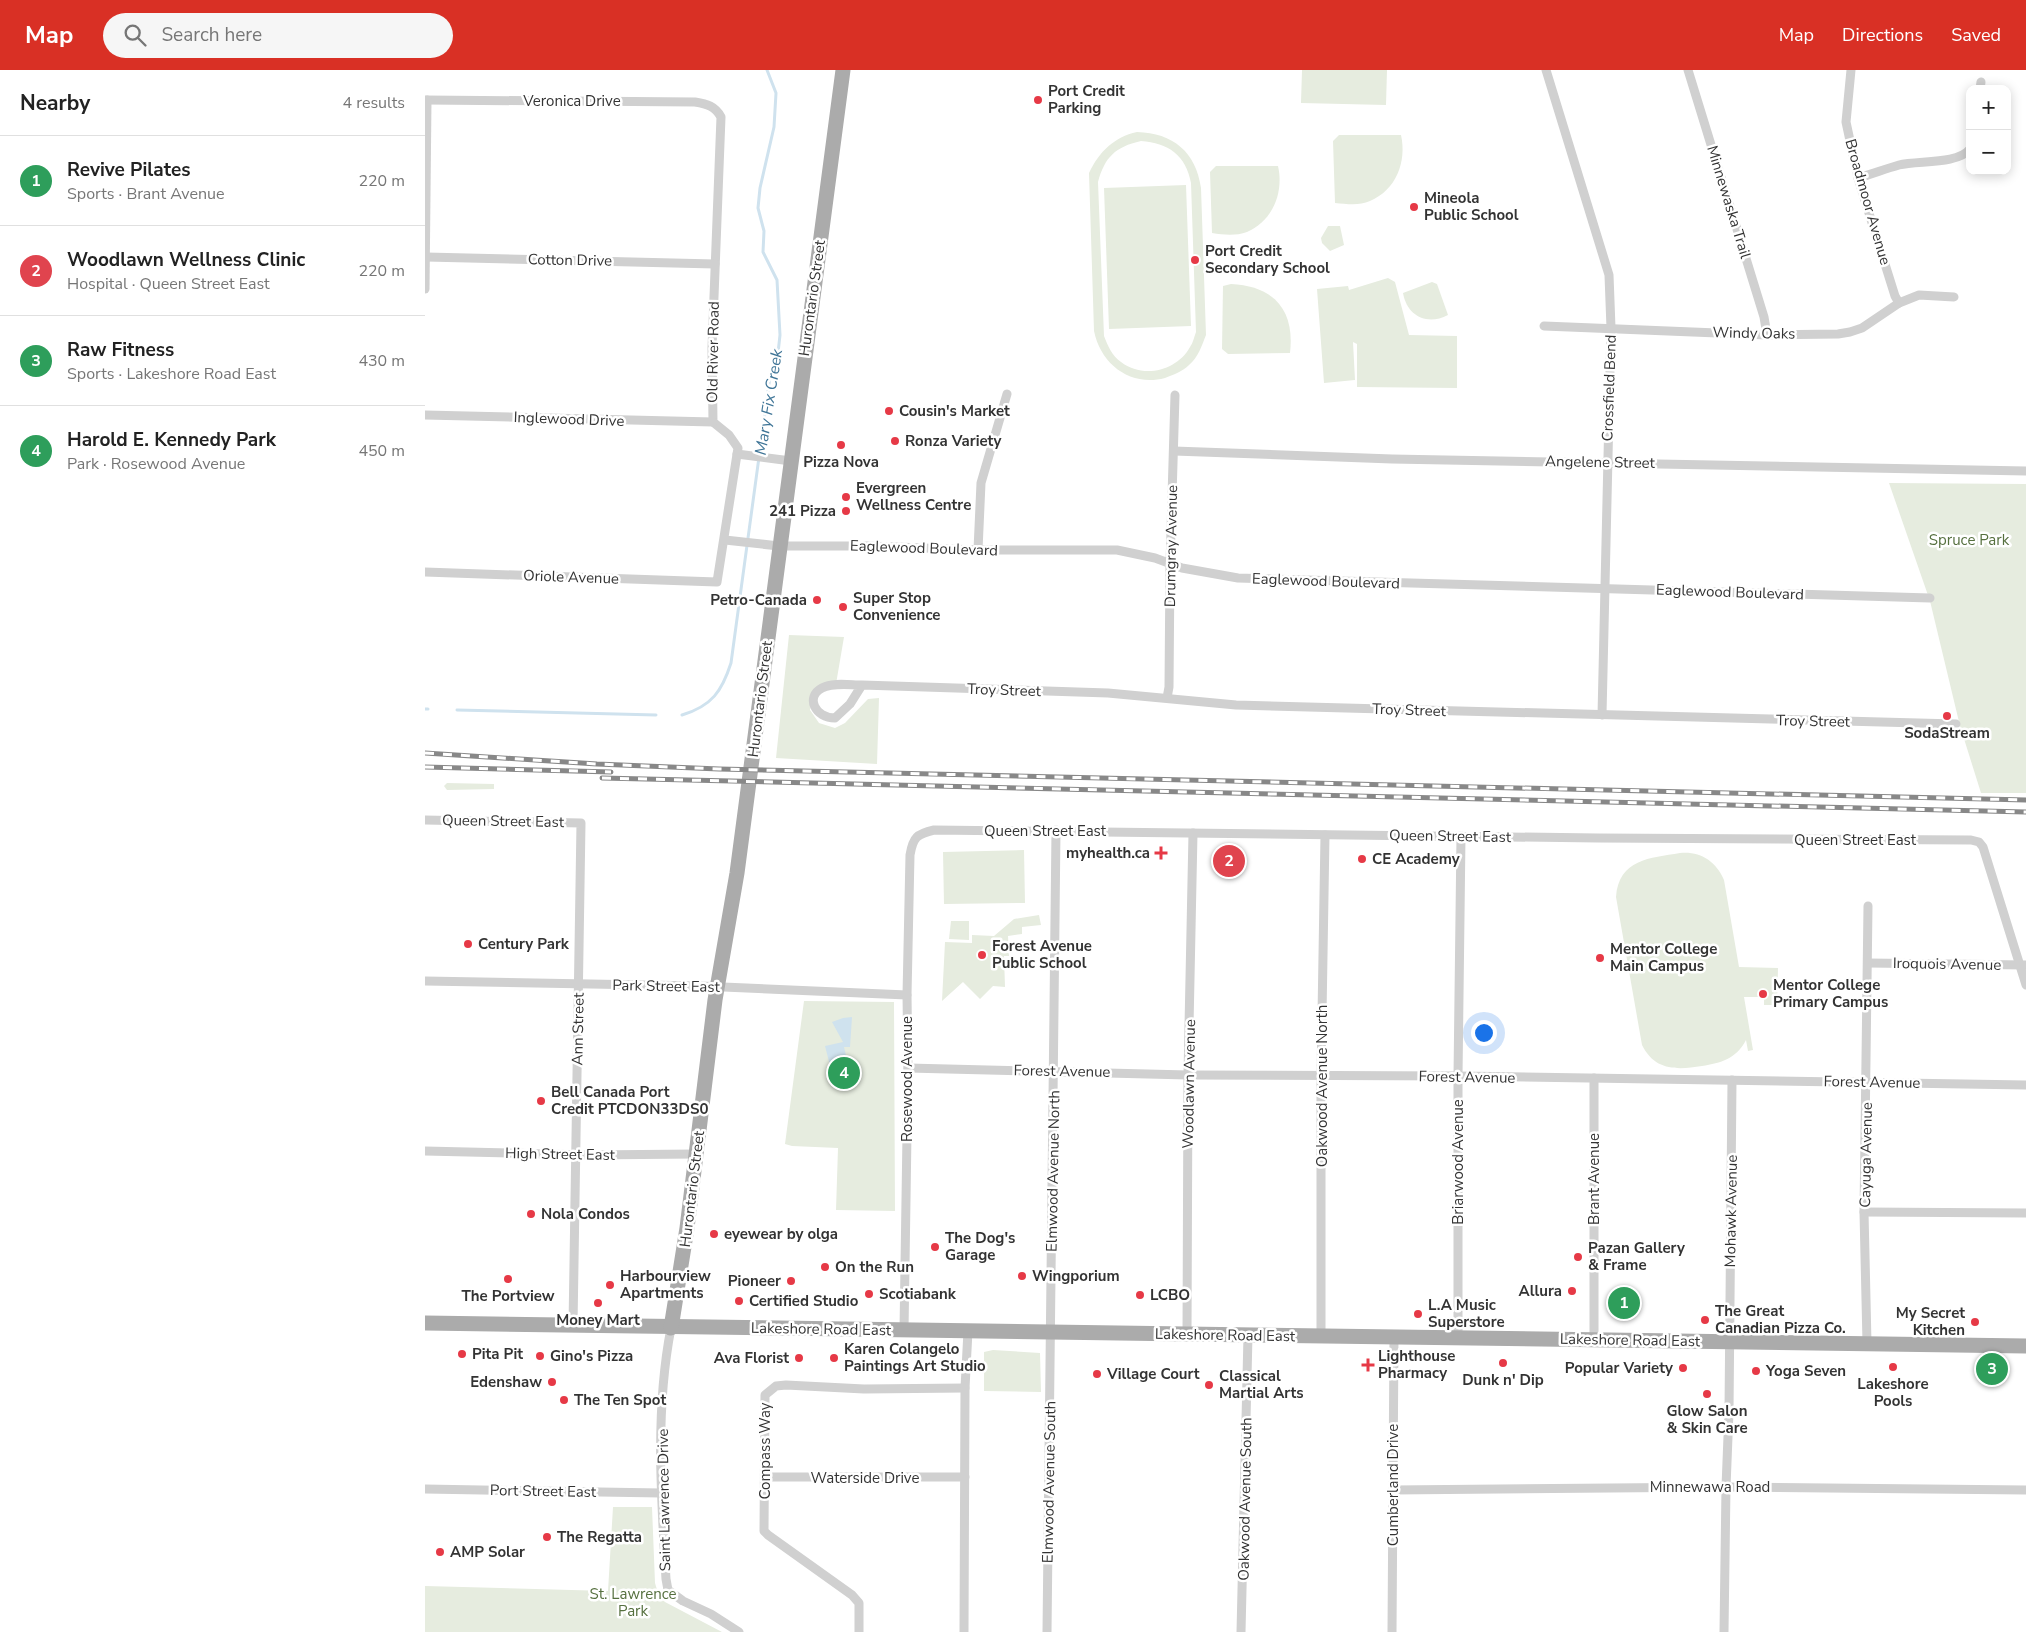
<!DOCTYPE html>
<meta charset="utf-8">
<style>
body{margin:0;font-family:"Nunito Sans",sans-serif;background:#f6f6f6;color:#222}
.controls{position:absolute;right:15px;top:15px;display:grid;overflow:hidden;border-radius:10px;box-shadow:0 2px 12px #0003}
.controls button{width:45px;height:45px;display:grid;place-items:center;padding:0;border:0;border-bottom:1px solid #e0e0e0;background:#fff;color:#222;font:25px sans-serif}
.you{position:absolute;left:1058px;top:962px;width:18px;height:18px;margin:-12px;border:4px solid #fff;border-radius:50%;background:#1a73e8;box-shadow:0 0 0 8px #1a73e833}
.badge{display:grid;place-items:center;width:32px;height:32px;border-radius:50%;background:#d93025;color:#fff;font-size:16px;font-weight:700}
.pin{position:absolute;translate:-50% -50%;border:2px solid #fff;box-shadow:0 1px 5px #0006}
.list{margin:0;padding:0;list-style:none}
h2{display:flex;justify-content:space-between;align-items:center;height:65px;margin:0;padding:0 20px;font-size:21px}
h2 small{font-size:16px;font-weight:400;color:#767676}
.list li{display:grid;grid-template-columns:32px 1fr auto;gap:15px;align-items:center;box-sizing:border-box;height:90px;padding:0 20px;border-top:1px solid #e0e0e0}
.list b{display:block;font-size:19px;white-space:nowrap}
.list p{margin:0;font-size:16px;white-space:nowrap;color:#767676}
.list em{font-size:16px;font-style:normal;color:#767676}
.icon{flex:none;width:28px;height:28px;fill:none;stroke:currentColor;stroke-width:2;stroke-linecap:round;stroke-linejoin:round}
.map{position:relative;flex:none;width:1601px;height:1562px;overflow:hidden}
header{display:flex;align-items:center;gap:30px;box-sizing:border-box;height:70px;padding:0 25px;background:#d93025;color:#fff}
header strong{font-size:24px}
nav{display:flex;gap:28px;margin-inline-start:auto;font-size:18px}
.search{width:350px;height:45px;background:#f6f6f6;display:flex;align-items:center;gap:12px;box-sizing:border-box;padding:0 18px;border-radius:28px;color:#767676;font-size:19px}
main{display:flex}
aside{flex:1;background:#fff}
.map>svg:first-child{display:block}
.green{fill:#e6ecdf;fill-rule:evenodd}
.water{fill:#cfe2ee}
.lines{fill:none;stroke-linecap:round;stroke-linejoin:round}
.stream{stroke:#cfe2ee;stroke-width:3}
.street{stroke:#d0d0d0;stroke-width:9}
.primary{stroke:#ababab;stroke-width:15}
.rail-casing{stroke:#888;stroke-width:5}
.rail{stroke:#fff;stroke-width:3;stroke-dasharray:9;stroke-linecap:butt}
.poi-dot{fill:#e63946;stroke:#fff;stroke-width:2}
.labels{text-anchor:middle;stroke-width:5;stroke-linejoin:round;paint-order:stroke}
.poi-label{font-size:15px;font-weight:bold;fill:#333;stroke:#fff;text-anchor:start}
.street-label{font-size:15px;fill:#333;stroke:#fff}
.park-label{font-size:15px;fill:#56703f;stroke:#fff}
.water-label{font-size:16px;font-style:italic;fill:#3f7597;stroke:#fff}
</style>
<header>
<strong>Map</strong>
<div class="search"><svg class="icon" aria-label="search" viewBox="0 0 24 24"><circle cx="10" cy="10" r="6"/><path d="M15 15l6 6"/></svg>Search here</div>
<nav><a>Map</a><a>Directions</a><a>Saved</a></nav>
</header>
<main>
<aside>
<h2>Nearby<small>4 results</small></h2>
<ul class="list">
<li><span class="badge" style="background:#2e9e5b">1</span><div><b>Revive Pilates</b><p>Sports · Brant Avenue</p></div><em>220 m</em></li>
<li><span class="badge" style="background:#e0444e">2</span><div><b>Woodlawn Wellness Clinic</b><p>Hospital · Queen Street East</p></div><em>220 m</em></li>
<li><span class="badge" style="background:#2e9e5b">3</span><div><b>Raw Fitness</b><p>Sports · Lakeshore Road East</p></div><em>430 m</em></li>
<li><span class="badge" style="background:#2e9e5b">4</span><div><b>Harold E. Kennedy Park</b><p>Park · Rosewood Avenue</p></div><em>450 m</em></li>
</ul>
</aside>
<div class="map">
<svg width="1601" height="1562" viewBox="0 0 1601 1562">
<rect width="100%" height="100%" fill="#fff"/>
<g class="green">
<path d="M877 0H962L961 35 876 33Z"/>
<path d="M712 62C748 63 771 82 776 118L781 265C777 275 773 288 764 295 758 301 748 305 740 308 706 317 676 295 669 261L664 103C674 82 689 67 712 62ZM716 71C743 73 761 85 766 113L771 262C769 267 768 273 765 277 752 301 718 309 696 292 687 286 683 276 679 266L673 112C680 87 690 77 716 71Z"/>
<path d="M914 65H976C982 92 971 120 945 131 934 136 922 134 910 133L908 71Z"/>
<path d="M791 96H853C859 122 848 151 822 162 811 166 799 165 787 163L785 102Z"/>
<path d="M761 115 766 256 684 259 679 118Z"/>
<path d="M903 156H915L919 175 905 181 897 173 896 168Z"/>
<path d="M963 208 970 212 984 265 1032 266V318L932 317V274L928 272 930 310 899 313 892 219 923 216 924 220Z"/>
<path d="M1007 212 1012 214 1023 245C1002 256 982 246 978 223Z"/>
<path d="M806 214C849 216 870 240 865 283L803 284 797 279 798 216Z"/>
<path d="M1464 413 1601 414V723H1556L1535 656 1505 531Z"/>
<path d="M364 565 419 567 411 614 388 624 385 640 394 653 410 658 420 653 443 629 454 628 452 694 351 688Z"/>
<path d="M22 713 69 714V719L22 720 19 716Z"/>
<path d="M599 780 600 833 519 834 518 782Z"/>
<path d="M1255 783C1275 781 1291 791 1299 810L1314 897 1353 898 1352 935H1339V927H1319L1328 980 1323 981 1321 970C1311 989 1296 993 1277 996 1252 1000 1230 1001 1217 975L1191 827C1194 789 1225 788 1255 783Z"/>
<path d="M614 845 616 855 597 857V864L583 866 584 886H579L580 917 568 916 555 929 538 912 517 931 520 872 547 873V865L569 866 589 849Z"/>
<path d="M526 851H544V870L524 869Z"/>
<path d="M379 931 469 932 470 1141 411 1140 413 1078 367 1076 360 1074Z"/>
<path d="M568 1280 615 1283 616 1322 559 1321V1282Z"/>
<path d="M188 1437H227L230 1513 233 1523 240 1532 297 1562H0V1516L183 1521Z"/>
</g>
<path class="water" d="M427 947 425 977H419L426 1007 409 1011 400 976 418 972 407 952 418 948Z"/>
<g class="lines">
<g class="stream">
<path d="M0 639H3"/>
<path d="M32 640 231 645"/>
<path d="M257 645C287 636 297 621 306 593L346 299 353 283 355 265 352 210 338 182 339 161 333 138 335 118 349 57 351 23 342 0"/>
</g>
<g class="street">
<path d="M1121 0 1184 205 1186 258 1177 645"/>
<path d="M1263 0 1339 247 1342 265"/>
<path d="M1426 0 1421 52 1433 108 1470 226 1474 233"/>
<path d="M1555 19 1556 12"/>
<path d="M0 30 270 32C282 34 290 36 296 47L287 278 288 352 304 365 313 378 292 512 0 502"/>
<path d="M1433 108C1447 104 1460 99 1474 95 1493 90 1532 95 1545 79"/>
<path d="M1 187 290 194"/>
<path d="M0 219 2 30"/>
<path d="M1119 256 1342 265 1413 264 1425 262 1437 258 1474 233 1494 225 1529 227"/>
<path d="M0 345 288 352"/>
<path d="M749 381 967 389 1601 401"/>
<path d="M312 384 366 391"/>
<path d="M300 470 354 476H444L553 480H692L730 488 757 498 813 508 1505 528"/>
<path d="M553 480 556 413 582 324"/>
<path d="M437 615 425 634 410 648C390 648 380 627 397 618 408 612 425 615 437 615L683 623 811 635 1531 654"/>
<path d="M742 628 744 617 745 495 750 325"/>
<path d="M0 750 156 753 148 1256"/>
<path d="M1443 893 1601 895"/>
<path d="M0 911 275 916 482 925"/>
<path d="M483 998 763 1005 1033 1006 1601 1015"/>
<path d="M1169 1008V1270"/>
<path d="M0 1081 161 1085 271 1084"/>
<path d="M1439 1142 1601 1143"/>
<path d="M246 1258C230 1340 236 1426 241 1509L243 1520 258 1531 286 1544 314 1562"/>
<path d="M479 1261 483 998 482 925 485 785C488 767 492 764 509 760L1173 768 1546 770 1554 772 1558 777 1601 915"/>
<path d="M762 1264 763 1005 768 763"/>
<path d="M896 1266V1006L900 765"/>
<path d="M1033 1268V1006L1036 766"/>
<path d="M1442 1273 1439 1142 1443 836"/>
<path d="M340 1407H540"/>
<path d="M0 1419 236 1423"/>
<path d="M969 1420 1301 1417 1601 1420"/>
<path d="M434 1562V1533L427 1525 343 1465 339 1461 340 1325 351 1316 361 1315 439 1319 540 1318"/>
<path d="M539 1562 540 1318 543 1261"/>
<path d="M622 1562 631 760"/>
<path d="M816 1562 823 1265"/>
<path d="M967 1562 969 1267"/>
<path d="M1299 1562 1301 1417 1304 1341 1307 1010"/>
</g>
<g class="primary">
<path d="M0 1253 1601 1276"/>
<path d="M246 1258 262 1158 290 930 312 803 418 0"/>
</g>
<defs>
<g id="rail">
<path d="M0 683 172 694 294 699 1601 730"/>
<path d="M0 697 186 702"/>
<path d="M177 708 1601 742"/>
</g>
</defs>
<use href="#rail" class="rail-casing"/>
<use href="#rail" class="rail"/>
</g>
<g class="poi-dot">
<circle cx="613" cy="30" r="5"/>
<circle cx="989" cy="137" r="5"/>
<circle cx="770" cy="190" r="5"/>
<circle cx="464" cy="341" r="5"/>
<circle cx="470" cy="371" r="5"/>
<circle cx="416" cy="375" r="5"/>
<circle cx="421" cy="427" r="5"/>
<circle cx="421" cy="441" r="5"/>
<circle cx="392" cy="530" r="5"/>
<circle cx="418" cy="537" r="5"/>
<circle cx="1522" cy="646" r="5"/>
<path d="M733.5 775.5h5v5h5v5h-5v5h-5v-5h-5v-5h5z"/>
<circle cx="937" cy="789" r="5"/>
<circle cx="43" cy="874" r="5"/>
<circle cx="557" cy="885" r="5"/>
<circle cx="1175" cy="888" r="5"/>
<circle cx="1338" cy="924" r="5"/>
<circle cx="116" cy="1031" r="5"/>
<circle cx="106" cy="1144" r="5"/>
<circle cx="289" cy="1164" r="5"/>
<circle cx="510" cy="1177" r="5"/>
<circle cx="1153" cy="1187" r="5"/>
<circle cx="400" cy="1197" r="5"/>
<circle cx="597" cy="1206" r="5"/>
<circle cx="83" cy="1209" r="5"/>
<circle cx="366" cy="1211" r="5"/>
<circle cx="185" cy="1215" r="5"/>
<circle cx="1147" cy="1221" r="5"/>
<circle cx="444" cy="1224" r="5"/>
<circle cx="715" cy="1225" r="5"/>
<circle cx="314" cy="1231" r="5"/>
<circle cx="173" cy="1233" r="5"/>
<circle cx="993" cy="1244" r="5"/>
<circle cx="1280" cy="1250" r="5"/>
<circle cx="1550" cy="1252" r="5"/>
<circle cx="37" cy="1284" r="5"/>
<circle cx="115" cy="1286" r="5"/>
<circle cx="374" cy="1288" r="5"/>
<circle cx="409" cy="1288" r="5"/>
<circle cx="1078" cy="1293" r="5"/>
<path d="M940.5 1287.5h5v5h5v5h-5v5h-5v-5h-5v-5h5z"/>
<circle cx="1468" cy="1297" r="5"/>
<circle cx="1258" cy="1298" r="5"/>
<circle cx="1331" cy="1301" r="5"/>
<circle cx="672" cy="1304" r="5"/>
<circle cx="127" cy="1312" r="5"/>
<circle cx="784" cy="1315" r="5"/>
<circle cx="1282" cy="1324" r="5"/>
<circle cx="139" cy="1330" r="5"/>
<circle cx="122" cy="1467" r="5"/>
<circle cx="15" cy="1482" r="5"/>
</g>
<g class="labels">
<g class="poi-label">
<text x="623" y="26">Port Credit<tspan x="623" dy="17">Parking</tspan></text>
<text x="999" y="133">Mineola<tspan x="999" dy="17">Public School</tspan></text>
<text x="780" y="186">Port Credit<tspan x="780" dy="17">Secondary School</tspan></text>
<text x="474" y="346">Cousin's Market</text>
<text x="480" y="376">Ronza Variety</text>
<text x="416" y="397" text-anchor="middle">Pizza Nova</text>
<text x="431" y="423">Evergreen<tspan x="431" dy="17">Wellness Centre</tspan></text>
<text x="411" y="446" text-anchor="end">241 Pizza</text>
<text x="428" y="533">Super Stop<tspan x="428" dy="17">Convenience</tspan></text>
<text x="382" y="535" text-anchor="end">Petro-Canada</text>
<text x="1522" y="668" text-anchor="middle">SodaStream</text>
<text x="725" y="788" text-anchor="end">myhealth.ca</text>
<text x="947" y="794">CE Academy</text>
<text x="53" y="879">Century Park</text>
<text x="567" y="881">Forest Avenue<tspan x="567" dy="17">Public School</tspan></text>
<text x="1185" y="884">Mentor College<tspan x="1185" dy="17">Main Campus</tspan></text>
<text x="1348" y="920">Mentor College<tspan x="1348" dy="17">Primary Campus</tspan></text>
<text x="126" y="1027">Bell Canada Port<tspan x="126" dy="17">Credit PTCDON33DS0</tspan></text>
<text x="116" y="1149">Nola Condos</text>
<text x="299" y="1169">eyewear by olga</text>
<text x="520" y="1173">The Dog's<tspan x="520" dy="17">Garage</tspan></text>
<text x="1163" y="1183">Pazan Gallery<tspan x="1163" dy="17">&amp; Frame</tspan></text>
<text x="410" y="1202">On the Run</text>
<text x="195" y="1211">Harbourview<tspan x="195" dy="17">Apartments</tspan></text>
<text x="607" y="1211">Wingporium</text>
<text x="356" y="1216" text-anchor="end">Pioneer</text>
<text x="1137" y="1226" text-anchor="end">Allura</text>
<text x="454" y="1229">Scotiabank</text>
<text x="725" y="1230">LCBO</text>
<text x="83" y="1231" text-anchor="middle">The Portview</text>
<text x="324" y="1236">Certified Studio</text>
<text x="1003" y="1240">L.A Music<tspan x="1003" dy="17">Superstore</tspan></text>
<text x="1290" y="1246">The Great<tspan x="1290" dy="17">Canadian Pizza Co.</tspan></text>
<text x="1540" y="1248" text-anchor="end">My Secret<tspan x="1540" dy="17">Kitchen</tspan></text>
<text x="173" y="1255" text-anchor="middle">Money Mart</text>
<text x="419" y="1284">Karen Colangelo<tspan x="419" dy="17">Paintings Art Studio</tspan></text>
<text x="47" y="1289">Pita Pit</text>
<text x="125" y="1291">Gino's Pizza</text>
<text x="953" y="1291">Lighthouse<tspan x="953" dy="17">Pharmacy</tspan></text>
<text x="364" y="1293" text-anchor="end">Ava Florist</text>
<text x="1248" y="1303" text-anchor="end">Popular Variety</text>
<text x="1341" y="1306">Yoga Seven</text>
<text x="682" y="1309">Village Court</text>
<text x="794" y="1311">Classical<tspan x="794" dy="17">Martial Arts</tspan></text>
<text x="1078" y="1315" text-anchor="middle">Dunk n' Dip</text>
<text x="117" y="1317" text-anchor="end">Edenshaw</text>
<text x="1468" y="1319" text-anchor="middle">Lakeshore<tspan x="1468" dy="17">Pools</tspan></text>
<text x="149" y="1335">The Ten Spot</text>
<text x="1282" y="1346" text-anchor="middle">Glow Salon<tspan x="1282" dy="17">&amp; Skin Care</tspan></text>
<text x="132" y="1472">The Regatta</text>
<text x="25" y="1487">AMP Solar</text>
</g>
<g class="street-label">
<text x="147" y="36">Veronica Drive</text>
<text transform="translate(1304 132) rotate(73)" y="5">Minnewaska Trail</text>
<text transform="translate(1443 132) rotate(74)" y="5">Broadmoor Avenue</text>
<text transform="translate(145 190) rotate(1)" y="5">Cotton Drive</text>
<text transform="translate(387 228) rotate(-82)" y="5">Hurontario Street</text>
<text transform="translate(1329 263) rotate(1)" y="5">Windy Oaks</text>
<text transform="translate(288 282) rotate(-89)" y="5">Old River Road</text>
<text transform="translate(1184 318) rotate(-88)" y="5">Crossfield Bend</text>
<text transform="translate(144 349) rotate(2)" y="5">Inglewood Drive</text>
<text transform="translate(1175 392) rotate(1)" y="5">Angelene Street</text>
<text transform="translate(746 476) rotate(-89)" y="5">Drumgray Avenue</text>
<text transform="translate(499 478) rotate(2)" y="5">Eaglewood Boulevard</text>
<text transform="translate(146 507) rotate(2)" y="5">Oriole Avenue</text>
<text transform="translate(901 511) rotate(2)" y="5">Eaglewood Boulevard</text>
<text transform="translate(1305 522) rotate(2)" y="5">Eaglewood Boulevard</text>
<text transform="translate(579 620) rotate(2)" y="5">Troy Street</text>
<text transform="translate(335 629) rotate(-83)" y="5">Hurontario Street</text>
<text transform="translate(984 640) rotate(2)" y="5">Troy Street</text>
<text transform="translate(1388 651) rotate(1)" y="5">Troy Street</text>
<text transform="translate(78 751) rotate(1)" y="5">Queen Street East</text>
<text x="620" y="766">Queen Street East</text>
<text transform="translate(1025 766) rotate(1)" y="5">Queen Street East</text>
<text x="1430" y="775">Queen Street East</text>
<text transform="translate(1522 894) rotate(1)" y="5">Iroquois Avenue</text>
<text transform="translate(241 916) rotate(1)" y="5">Park Street East</text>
<text transform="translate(153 959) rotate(-89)" y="5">Ann Street</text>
<text transform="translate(637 1001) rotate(1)" y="5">Forest Avenue</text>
<text transform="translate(1042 1007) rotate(1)" y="5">Forest Avenue</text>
<text transform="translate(482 1009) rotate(-90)" y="5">Rosewood Avenue</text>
<text transform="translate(1447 1012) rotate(1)" y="5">Forest Avenue</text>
<text transform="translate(764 1014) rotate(-89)" y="5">Woodlawn Avenue</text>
<text transform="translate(897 1016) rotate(-90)" y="5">Oakwood Avenue North</text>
<text transform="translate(135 1084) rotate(1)" y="5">High Street East</text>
<text transform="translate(1441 1085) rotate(-89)" y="5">Cayuga Avenue</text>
<text transform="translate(1033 1092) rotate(-90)" y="5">Briarwood Avenue</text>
<text transform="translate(628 1101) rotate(-89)" y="5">Elmwood Avenue North</text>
<text transform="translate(1169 1109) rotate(-90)" y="5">Brant Avenue</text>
<text transform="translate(267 1119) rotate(-83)" y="5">Hurontario Street</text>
<text transform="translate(1306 1141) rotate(-89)" y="5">Mohawk Avenue</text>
<text transform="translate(396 1259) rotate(1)" y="5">Lakeshore Road East</text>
<text transform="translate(800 1265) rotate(1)" y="5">Lakeshore Road East</text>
<text transform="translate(1205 1270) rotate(1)" y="5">Lakeshore Road East</text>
<text transform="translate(340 1381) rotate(-90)" y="5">Compass Way</text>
<text x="440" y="1413">Waterside Drive</text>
<text transform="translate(624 1412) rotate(-89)" y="5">Elmwood Avenue South</text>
<text transform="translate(968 1415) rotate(-90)" y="5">Cumberland Drive</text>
<text x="1285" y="1422">Minnewawa Road</text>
<text transform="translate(118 1421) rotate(1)" y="5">Port Street East</text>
<text transform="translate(820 1429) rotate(-89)" y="5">Oakwood Avenue South</text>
<text transform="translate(239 1430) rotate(-91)" y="5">Saint Lawrence Drive</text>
</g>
<g class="park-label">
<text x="1544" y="475">Spruce Park</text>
<text x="208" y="1529">St. Lawrence<tspan x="208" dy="17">Park</tspan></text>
</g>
<g class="water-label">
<text transform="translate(343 332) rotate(-81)" y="6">Mary Fix Creek</text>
</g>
</g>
</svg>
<div class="controls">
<button>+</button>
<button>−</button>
</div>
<div class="you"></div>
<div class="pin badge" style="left:1199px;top:1233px;background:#2e9e5b">1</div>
<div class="pin badge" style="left:804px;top:791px;background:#e0444e">2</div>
<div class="pin badge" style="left:1567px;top:1299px;background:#2e9e5b">3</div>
<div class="pin badge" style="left:419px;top:1003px;background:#2e9e5b">4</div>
</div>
</main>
